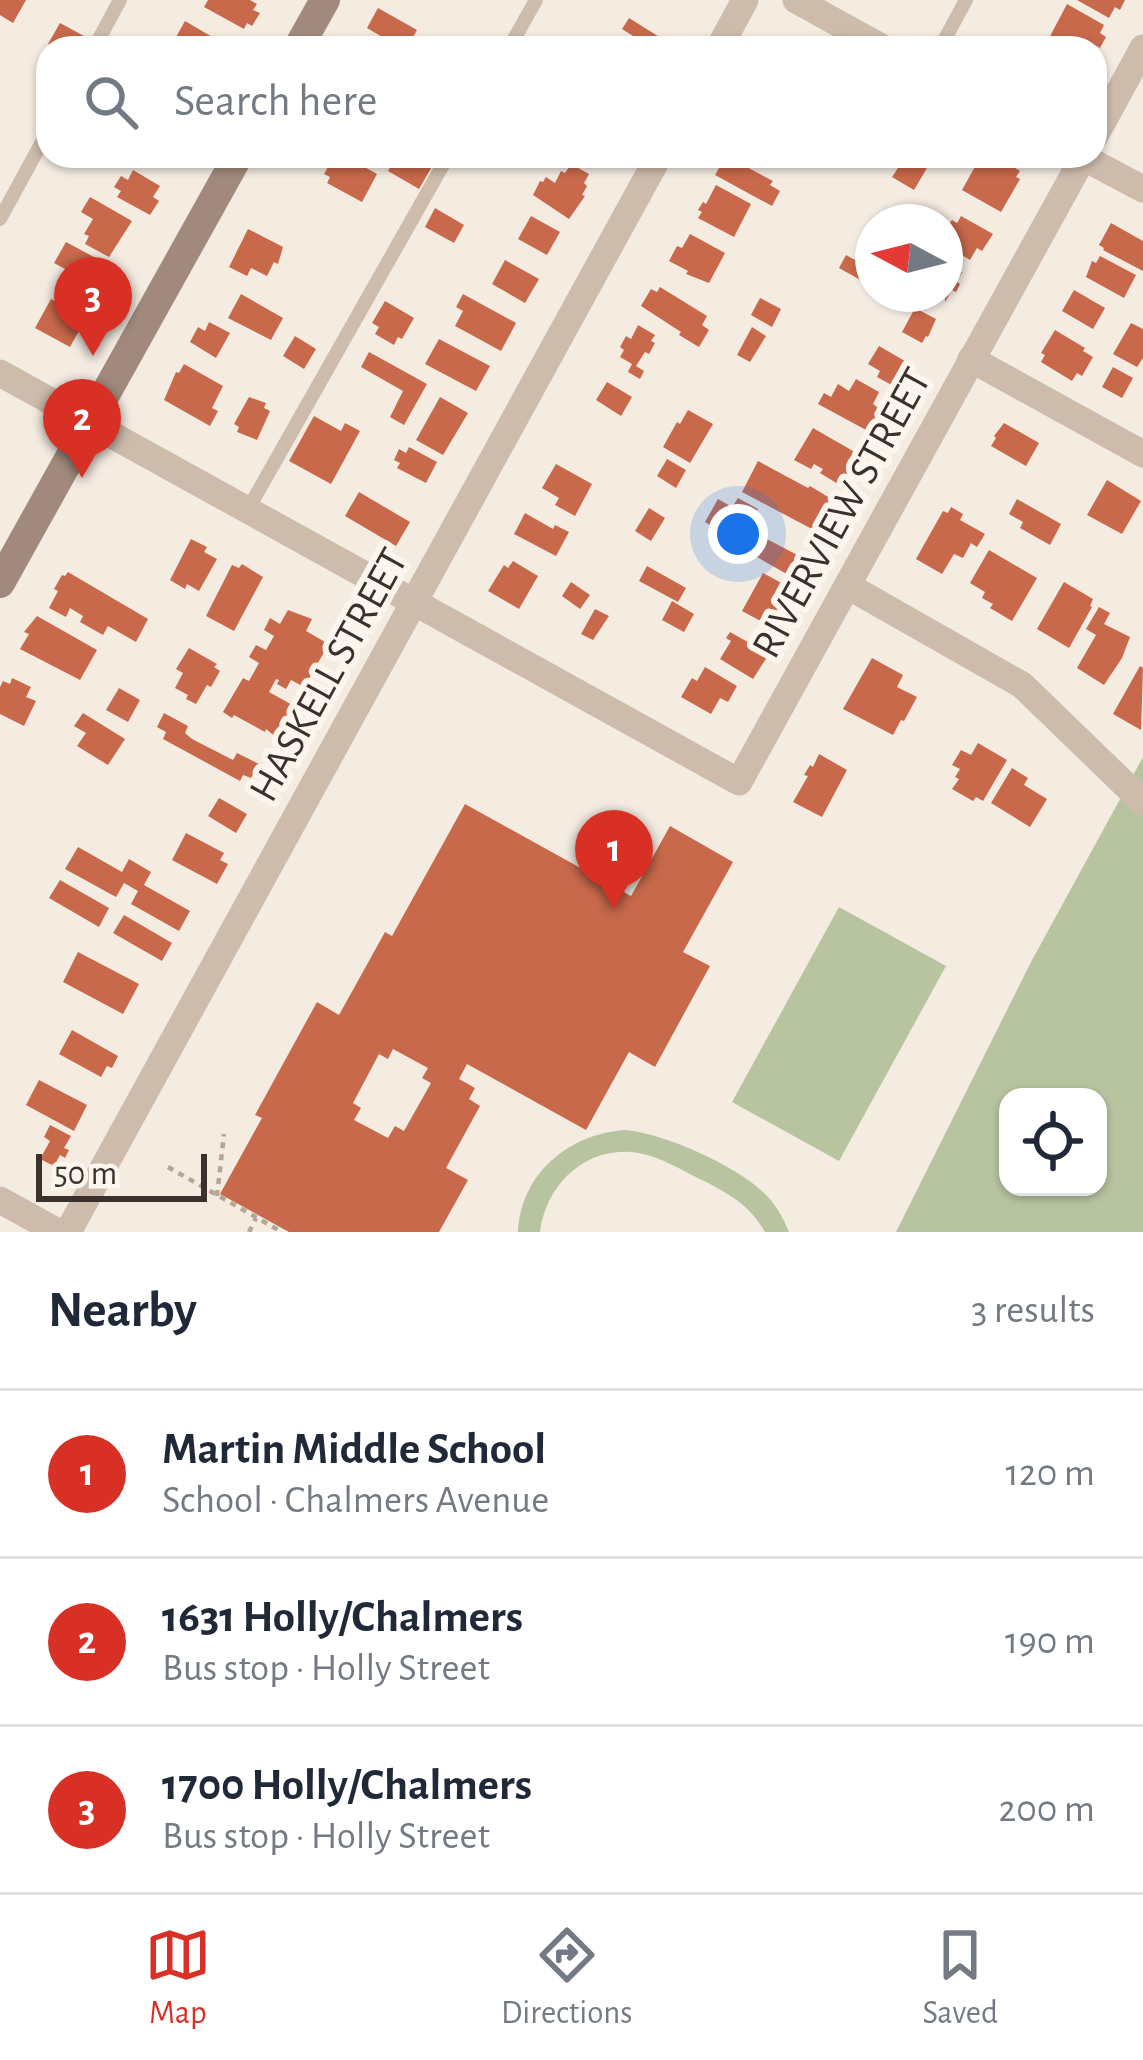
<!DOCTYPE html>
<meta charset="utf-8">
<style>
body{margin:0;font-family:"Alegreya Sans",sans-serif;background:#f2f2f3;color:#1f2937}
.controls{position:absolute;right:36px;bottom:36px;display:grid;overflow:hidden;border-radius:24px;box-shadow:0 3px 9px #0004}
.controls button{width:108px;height:108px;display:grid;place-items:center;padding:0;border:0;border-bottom:3px solid #e0e1e3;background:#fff;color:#1f2937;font:60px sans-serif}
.compass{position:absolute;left:855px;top:204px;width:108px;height:108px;border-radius:50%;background:#fff;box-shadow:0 3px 9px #0004;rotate:277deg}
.scale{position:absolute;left:36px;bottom:30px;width:171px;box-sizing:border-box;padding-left:12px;border:6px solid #3b302b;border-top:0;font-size:33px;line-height:42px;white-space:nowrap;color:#3b302b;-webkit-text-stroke:9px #fbf5ee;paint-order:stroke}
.you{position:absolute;left:738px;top:534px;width:42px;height:42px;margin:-30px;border:9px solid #fff;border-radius:50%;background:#1a73e8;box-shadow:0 0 0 18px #1a73e833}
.badge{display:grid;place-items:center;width:78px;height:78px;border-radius:50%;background:#d93025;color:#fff;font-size:39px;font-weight:700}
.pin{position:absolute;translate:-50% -99px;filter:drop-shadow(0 3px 6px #0008)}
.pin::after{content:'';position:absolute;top:63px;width:42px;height:36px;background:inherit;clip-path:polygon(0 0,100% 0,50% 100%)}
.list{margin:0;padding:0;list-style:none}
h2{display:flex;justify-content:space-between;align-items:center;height:156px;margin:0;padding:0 48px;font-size:51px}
h2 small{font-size:39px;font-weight:400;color:#747a83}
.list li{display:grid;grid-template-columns:78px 1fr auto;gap:36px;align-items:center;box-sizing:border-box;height:168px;padding:0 48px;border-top:3px solid #e0e1e3}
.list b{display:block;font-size:45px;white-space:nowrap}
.list p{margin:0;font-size:39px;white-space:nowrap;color:#747a83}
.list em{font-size:39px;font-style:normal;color:#747a83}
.icon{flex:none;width:66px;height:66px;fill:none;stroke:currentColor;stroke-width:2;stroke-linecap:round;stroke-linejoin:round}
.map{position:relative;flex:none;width:1143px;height:1232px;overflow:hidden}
.search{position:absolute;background:#fff;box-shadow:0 3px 9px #0004;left:36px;right:36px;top:36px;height:132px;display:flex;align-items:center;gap:30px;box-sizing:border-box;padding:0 42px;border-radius:36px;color:#747a83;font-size:45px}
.sheet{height:660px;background:#fff}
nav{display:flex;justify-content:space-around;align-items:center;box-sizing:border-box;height:168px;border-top:3px solid #e0e1e3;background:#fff;font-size:33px;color:#747a83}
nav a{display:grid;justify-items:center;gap:6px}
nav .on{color:#d93025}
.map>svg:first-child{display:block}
.green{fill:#b8c4a0;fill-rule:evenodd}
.building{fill:#c8694b;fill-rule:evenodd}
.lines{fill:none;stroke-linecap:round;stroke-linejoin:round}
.path{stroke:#b9a596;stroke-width:4.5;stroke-dasharray:6 6;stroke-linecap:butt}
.lane{stroke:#cdbbac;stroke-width:14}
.street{stroke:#cdbbac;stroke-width:27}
.secondary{stroke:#a18a7d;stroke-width:30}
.labels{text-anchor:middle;stroke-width:12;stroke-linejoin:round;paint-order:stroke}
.street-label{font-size:42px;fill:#3b302b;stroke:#fbf5ee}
</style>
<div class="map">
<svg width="1143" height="1232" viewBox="0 0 1143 1232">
<rect width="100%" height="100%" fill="#f4ebe1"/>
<g class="green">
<path d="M1143 757V1232H896L1031 962ZM1008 1097H1098V1187H1008Z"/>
<path d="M839 907 946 966 839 1161 732 1102Z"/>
<path d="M625 1130C663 1133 735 1165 763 1192 775 1203 783 1217 789 1232H765C750 1205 728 1193 700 1179 681 1170 661 1157 639 1153 588 1144 546 1183 540 1232H518C521 1173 569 1134 625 1130Z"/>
</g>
<g class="building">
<path d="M0 0H26L13 23 0 15Z"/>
<path d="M208 0H250L257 4 253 10 260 13 252 26 247 23 244 29 204 7Z"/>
<path d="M1077 0H1125L1120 10 1115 7 1109 18Z"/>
<path d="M1067 4 1104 25 1100 33 1106 37 1100 48 1093 44 1091 48H1063L1048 40Z"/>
<path d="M378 8 417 30 407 48H401L367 28Z"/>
<path d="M629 18 661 38 655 48H625L633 36 622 29Z"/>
<path d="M185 21 231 48H170Z"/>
<path d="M60 23 84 36 78 48H55L48 44Z"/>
<path d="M334 156H345L377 174 362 202 327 183 330 177 324 174Z"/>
<path d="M396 156H438L419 189 388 171Z"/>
<path d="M726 156 773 181 770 185 780 191 772 206 715 175Z"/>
<path d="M878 156H934L914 190 892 177 898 168Z"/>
<path d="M995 156 1020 171 1016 177 1020 179 1001 212 962 190 977 163 987 168Z"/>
<path d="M571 164 589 174 584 183 587 186 582 195 585 196 569 219 533 195 540 181 543 182 546 177 555 183 561 171 565 173Z"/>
<path d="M133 170 160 186 153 197 159 201 150 215 117 197 121 191 114 187 121 176 128 180Z"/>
<path d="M716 185 751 204 734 237 698 218 702 212 698 210 703 202 706 204Z"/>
<path d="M90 197 132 221 109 257 85 244 89 236 84 234 93 219 81 212Z"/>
<path d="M435 208 464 225 454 243 425 227Z"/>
<path d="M531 216 560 232 547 255 518 239Z"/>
<path d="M961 216 993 234 982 251 977 248 970 260 945 245 951 234 945 230 952 220 957 223Z"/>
<path d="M1111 223 1143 241V271L1103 250 1104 248 1099 245Z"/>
<path d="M248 229 283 247 278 264 274 262 267 276 251 268 247 276 229 267Z"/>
<path d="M690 234 725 253 709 283 686 274 688 271 669 261 677 246 682 248Z"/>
<path d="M66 242 107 264 105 267 110 270 98 292 93 290 91 294 74 284 78 276 54 263Z"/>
<path d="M846 255 871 269 864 282 839 268Z"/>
<path d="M1100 256 1136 275 1124 298 1086 277 1092 261 1096 263Z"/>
<path d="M505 260 539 279 525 303 492 284Z"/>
<path d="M945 263 962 272 957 282 960 284 956 292 952 290 945 302Z"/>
<path d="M660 287 707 316 702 325 709 330 699 347 679 335 681 332 641 306 651 289 657 292Z"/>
<path d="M1074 290 1105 308 1093 329 1062 311Z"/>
<path d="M241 294 283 318 271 340 228 318Z"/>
<path d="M463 294 516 323 501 351 455 326 463 311 456 307Z"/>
<path d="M760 298 781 309 772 327 751 315Z"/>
<path d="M51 299 86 318 70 347 35 328Z"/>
<path d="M385 301 414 318 402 339 398 337 394 345 375 334 379 327 372 323Z"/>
<path d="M915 308 936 319 928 337 926 336 922 343 902 332Z"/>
<path d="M209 322 230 333 216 358 190 342 198 327 205 331Z"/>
<path d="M1131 323 1143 329V358L1137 367 1113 354Z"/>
<path d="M638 325 655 335 651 341 655 343 649 354 645 352 636 366 644 371 640 379 628 372 632 364 620 357 624 350 620 347 626 336 631 339Z"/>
<path d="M752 327 766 336 750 362 737 355Z"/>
<path d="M1055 330 1085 348 1083 351 1093 357 1082 376 1077 373 1072 381 1041 362 1045 355 1041 353Z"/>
<path d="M295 336 316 349 304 369 283 356Z"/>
<path d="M439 339 490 366 476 391 425 364Z"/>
<path d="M879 346 910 364 905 374 907 375 897 388 877 377 880 371 868 364Z"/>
<path d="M369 352 427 384 404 425 390 417 403 391 361 367Z"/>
<path d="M184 364 223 386 212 408 218 411 210 426 164 400 176 372 179 373Z"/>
<path d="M1113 367 1133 378 1122 398 1102 387Z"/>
<path d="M856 379 879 392 873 404 890 417 879 437 818 404 824 393 831 397 838 384 849 391Z"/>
<path d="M607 382 632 397 621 416 596 400Z"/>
<path d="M249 397 266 403 264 408 270 411 257 440 237 432 239 427 234 424Z"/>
<path d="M440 397 468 413 443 455 416 440Z"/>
<path d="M688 410 713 424 690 463 663 447 677 422 680 424Z"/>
<path d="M314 416 341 431 345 423 360 431 331 484 289 461Z"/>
<path d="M1004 423 1039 443 1026 466 991 446 996 438 994 436Z"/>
<path d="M813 428 860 455 855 464 857 465 843 487 820 473 823 469 814 464 811 469 794 460Z"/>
<path d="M409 447 437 462 426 483 397 468 400 463 394 460 399 449 406 453Z"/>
<path d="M667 459 686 470 676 488 657 476Z"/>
<path d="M758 461 808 488 810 486 843 506 827 537 742 492Z"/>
<path d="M556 464 592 484 575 516 555 505 559 498 542 488Z"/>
<path d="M1107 480 1141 501 1122 534 1087 515Z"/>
<path d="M359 492 410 522 396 546 345 516Z"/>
<path d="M738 498 758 509 753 517 765 524 759 535 803 558 792 577 748 552 750 548 705 522 718 499 732 507Z"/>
<path d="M1017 499 1061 524 1050 545 1020 528 1023 522 1009 514Z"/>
<path d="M951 507 963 514 960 520 985 534 977 547 971 543 963 558 954 554 942 574 916 559 943 511 948 513Z"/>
<path d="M649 508 665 518 651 541 635 531Z"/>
<path d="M525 513 553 529 555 525 569 532 556 556 514 534Z"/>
<path d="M191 539 207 547 204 552 217 559 199 591 187 584 185 589 170 580Z"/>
<path d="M989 550 1037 578 1012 621 990 608 993 604 982 598 985 592 970 583Z"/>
<path d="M513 561 538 576 519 609 488 591 504 565 508 568Z"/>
<path d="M242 564 263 577 234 631 206 616 232 565 239 568Z"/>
<path d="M647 566 686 588 678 602 639 581Z"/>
<path d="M68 572 148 619 136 642 108 626 103 635 80 622 83 616 70 608 66 617 49 608 58 591 54 589 62 575 65 576Z"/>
<path d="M763 573 787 586 780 599 784 601 768 625 742 611Z"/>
<path d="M571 582 590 595 580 609 562 596Z"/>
<path d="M1064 582 1093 599 1090 606 1092 607 1069 648 1037 629Z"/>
<path d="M672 601 694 614 684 632 662 620Z"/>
<path d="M1099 607 1110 613 1104 624 1130 637 1122 658 1104 685 1077 668 1096 635 1086 629Z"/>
<path d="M595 609 609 616 593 640 581 634Z"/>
<path d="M288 610 312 619 306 631 325 642 322 647 326 649 304 687 291 680 286 689 277 684 279 680 276 679 269 692 294 706 277 738 266 729 265 732 234 715 232 718 223 712 243 678 249 681 259 663 249 657 256 645 266 650 274 636 264 630 270 618 280 624Z"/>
<path d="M37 616 97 650 80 680 20 649 29 634 24 632Z"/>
<path d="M730 632 769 654 753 679 720 659 731 641 726 638Z"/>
<path d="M189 648 217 664 214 667 220 671 211 687 207 685 196 704 186 699 188 695 175 688 183 673 176 669Z"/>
<path d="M872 658 903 675 897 687 917 697 904 721 901 720 893 735 843 709Z"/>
<path d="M1140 666 1143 668 1141 730 1113 714Z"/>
<path d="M705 667 737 686 728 702 720 698 711 714 681 697 692 678 697 681Z"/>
<path d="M12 678 31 687 26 697 36 701 24 726 0 714V687L3 681 10 684Z"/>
<path d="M119 688 140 700 128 722 106 710Z"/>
<path d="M83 713 125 739 108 765 77 746 86 733 74 726Z"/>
<path d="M164 713 188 726 185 733 192 739 233 760 237 753 259 764 251 778 243 775 240 781 163 739 166 732 157 727Z"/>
<path d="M978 743 1007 760 983 801 976 797 973 801 952 789 959 779 955 777 960 769 952 765 961 750 971 755Z"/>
<path d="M819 754 847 770 822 817 793 802 808 776 804 775 810 765 813 767Z"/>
<path d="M1012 768 1028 778 1024 785 1047 799 1030 827 991 803Z"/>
<path d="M219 798 247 814 236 833 208 816Z"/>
<path d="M465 804 631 896 670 826 733 862 683 952 710 966 655 1067 629 1052 586 1130 467 1064 459 1079 475 1088 469 1099 480 1106 446 1168 468 1180 439 1232H289L220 1194 262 1118 255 1115 317 1002 339 1015 385 932 392 936ZM393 1049 428 1068 422 1078 431 1083 404 1131 395 1126 388 1138 354 1120 361 1108 353 1103 379 1054 388 1059Z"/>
<path d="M186 833 224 853 220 860 228 864 217 884 172 860Z"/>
<path d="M78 847 122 872 129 859 151 872 144 885 190 911 179 931 131 904 138 891 124 883 116 897 65 869Z"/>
<path d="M60 880 109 908 99 927 49 898Z"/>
<path d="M124 915 172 943 162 961 113 933Z"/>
<path d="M78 952 139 984 123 1014 63 982Z"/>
<path d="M72 1030 118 1056 112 1068 107 1066 101 1077 59 1054Z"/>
<path d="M39 1080 87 1105 74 1131 26 1105Z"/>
<path d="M50 1125 71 1136 64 1148 69 1150 65 1158 60 1155 54 1166 40 1159 50 1141 44 1137Z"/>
</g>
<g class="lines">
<g class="path">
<path d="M168 1167 282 1232"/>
<path d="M217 1196 224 1134"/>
<path d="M249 1232 256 1218"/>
</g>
<g class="lane">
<path d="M94 48 120 0"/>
<path d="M509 48 536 0"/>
<path d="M940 48 966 0"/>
<path d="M0 219 48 131"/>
<path d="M247 511 448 156"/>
</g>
<g class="street">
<path d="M796 0 883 48"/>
<path d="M719 48 745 0"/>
<path d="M1095 136 1143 48"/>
<path d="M1081 156 1143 189"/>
<path d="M971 359 1143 454"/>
<path d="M0 373 739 782 1084 156"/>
<path d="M848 586 1022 685 1143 802"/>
<path d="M0 1200 58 1232"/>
<path d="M68 1232 659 156"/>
</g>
<g class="secondary">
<path d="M298 48 325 0"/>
<path d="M0 583 238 156"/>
</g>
</g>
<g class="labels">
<g class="street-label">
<text transform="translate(840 512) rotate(-61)" y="15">RIVERVIEW STREET</text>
<text transform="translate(327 674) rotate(-61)" y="15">HASKELL STREET</text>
</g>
</g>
</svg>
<div class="controls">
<button><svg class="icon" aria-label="locate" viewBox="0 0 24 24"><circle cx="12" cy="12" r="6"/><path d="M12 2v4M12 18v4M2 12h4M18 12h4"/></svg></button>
</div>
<svg class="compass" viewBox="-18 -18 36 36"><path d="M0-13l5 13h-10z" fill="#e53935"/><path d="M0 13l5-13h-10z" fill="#747a83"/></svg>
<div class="scale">50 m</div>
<div class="you"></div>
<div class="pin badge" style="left:614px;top:909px">1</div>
<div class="pin badge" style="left:82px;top:478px">2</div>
<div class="pin badge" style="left:93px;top:356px">3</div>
<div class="search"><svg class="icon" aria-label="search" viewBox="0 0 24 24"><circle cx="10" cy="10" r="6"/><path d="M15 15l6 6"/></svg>Search here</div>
</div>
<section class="sheet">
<h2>Nearby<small>3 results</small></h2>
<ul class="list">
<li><span class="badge">1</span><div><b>Martin Middle School</b><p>School · Chalmers Avenue</p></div><em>120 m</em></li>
<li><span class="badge">2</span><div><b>1631 Holly/Chalmers</b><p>Bus stop · Holly Street</p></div><em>190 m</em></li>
<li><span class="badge">3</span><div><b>1700 Holly/Chalmers</b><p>Bus stop · Holly Street</p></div><em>200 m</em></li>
</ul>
</section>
<nav>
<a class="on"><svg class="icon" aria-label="map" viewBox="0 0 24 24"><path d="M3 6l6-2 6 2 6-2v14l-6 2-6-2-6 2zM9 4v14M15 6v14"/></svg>Map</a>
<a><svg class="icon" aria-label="directions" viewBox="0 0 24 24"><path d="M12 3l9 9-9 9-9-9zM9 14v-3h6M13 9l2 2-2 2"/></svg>Directions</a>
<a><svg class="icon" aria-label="saved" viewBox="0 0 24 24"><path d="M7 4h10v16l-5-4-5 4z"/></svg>Saved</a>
</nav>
